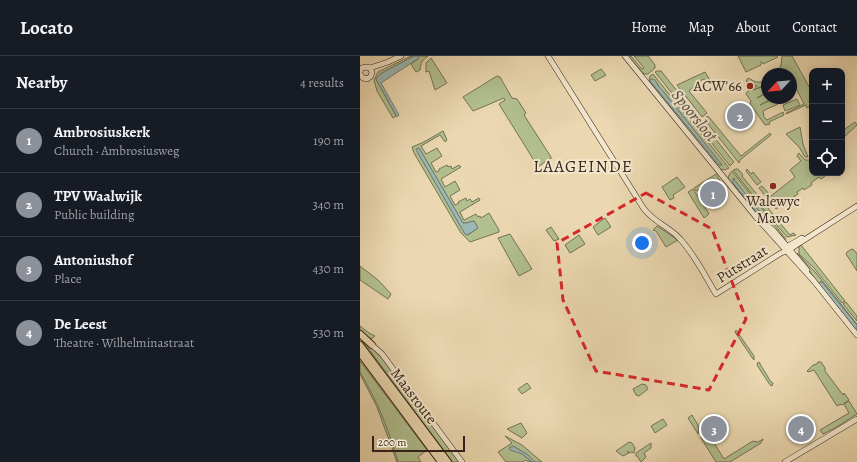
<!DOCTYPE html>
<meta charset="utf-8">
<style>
body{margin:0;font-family:Alegreya,serif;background:#20242c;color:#f1f3f6}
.controls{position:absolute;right:12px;top:12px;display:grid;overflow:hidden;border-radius:8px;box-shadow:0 2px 10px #0003}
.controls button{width:36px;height:36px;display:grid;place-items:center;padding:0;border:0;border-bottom:1px solid #363941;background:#171b24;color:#f1f3f6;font:20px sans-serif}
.compass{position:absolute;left:401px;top:12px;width:36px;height:36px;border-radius:50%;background:#171b24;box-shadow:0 2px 10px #0003;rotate:244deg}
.scale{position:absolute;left:12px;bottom:10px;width:93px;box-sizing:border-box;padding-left:4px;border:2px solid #38231a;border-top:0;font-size:11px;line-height:14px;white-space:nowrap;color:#38231a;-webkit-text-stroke:3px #f2e6cc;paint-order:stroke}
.you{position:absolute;left:282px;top:187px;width:14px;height:14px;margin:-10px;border:3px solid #fff;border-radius:50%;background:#1a73e8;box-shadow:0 0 0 6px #1a73e833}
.badge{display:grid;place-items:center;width:26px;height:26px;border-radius:50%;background:#8c9099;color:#fff;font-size:13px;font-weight:700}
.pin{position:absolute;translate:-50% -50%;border:2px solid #fff;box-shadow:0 1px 4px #0006}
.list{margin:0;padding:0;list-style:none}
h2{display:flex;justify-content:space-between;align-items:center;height:52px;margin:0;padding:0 16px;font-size:17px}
h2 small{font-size:13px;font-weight:400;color:#9ea1a6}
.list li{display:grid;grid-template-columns:26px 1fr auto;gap:12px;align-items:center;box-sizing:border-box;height:64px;padding:0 16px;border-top:1px solid #363941}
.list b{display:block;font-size:15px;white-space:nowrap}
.list p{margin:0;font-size:13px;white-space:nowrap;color:#9ea1a6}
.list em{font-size:13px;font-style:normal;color:#9ea1a6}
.icon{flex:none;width:22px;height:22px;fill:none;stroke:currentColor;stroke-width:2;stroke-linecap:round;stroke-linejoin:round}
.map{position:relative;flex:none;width:497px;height:406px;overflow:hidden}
header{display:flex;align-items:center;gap:24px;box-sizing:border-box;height:56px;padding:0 20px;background:#171b24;border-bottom:1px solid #363941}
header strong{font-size:19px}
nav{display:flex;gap:22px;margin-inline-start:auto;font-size:14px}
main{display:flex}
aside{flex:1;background:#171b24}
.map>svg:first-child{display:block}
.green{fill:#b2c090;stroke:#757255;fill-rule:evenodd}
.water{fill:#9bb8b4;stroke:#737c76}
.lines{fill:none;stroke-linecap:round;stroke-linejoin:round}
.stream{stroke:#737c76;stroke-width:1}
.secondary-casing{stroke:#38231a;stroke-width:6}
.highway-casing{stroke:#38231a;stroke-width:8}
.secondary{stroke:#f2e6cc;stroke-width:5}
.highway{stroke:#ebd8b0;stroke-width:6}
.marked{fill:none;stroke:#d62828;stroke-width:3;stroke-dasharray:8 5;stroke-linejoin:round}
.poi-dot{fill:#8f2418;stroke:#f2e6cc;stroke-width:1.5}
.labels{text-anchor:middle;stroke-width:4;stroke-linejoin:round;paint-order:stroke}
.poi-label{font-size:15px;fill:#38231a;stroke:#f2e6cc;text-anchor:end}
.street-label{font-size:15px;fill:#38231a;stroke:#f2e6cc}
.water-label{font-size:16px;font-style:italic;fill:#514840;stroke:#f2e6cc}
.quarter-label{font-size:17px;letter-spacing:1px;fill:#38231a;stroke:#f2e6cc}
</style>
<header>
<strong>Locato</strong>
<nav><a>Home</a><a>Map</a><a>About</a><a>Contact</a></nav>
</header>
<main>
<aside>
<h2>Nearby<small>4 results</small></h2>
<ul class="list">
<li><span class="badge">1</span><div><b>Ambrosiuskerk</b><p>Church · Ambrosiusweg</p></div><em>190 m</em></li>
<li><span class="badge">2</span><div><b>TPV Waalwijk</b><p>Public building</p></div><em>340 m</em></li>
<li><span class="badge">3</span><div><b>Antoniushof</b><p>Place</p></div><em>430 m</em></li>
<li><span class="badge">4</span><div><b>De Leest</b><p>Theatre · Wilhelminastraat</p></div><em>530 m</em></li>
</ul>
</aside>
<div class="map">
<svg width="497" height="406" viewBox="0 0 497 406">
<rect width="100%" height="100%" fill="#ebd8b0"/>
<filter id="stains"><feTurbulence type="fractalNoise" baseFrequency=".005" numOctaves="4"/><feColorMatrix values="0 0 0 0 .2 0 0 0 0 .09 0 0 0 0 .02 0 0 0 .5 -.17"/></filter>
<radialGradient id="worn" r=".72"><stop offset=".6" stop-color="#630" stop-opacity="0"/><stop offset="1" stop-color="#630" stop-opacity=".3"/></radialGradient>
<g class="green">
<path d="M51 0H54L20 18 16 23 36 60 33 62 17 35 14 24 18 16Z"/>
<path d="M58 0H68C62 4 61 7 60 14L56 16 51 8 58 3Z"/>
<path d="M268 0H271L282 13 284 12 274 0H288L295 9V12L288 18H284Z"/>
<path d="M378 0H417L418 1 403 8 402 6 400 7 401 9 386 16Z"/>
<path d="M422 0H432L452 36V50L447 52 446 49 426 58V57L444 48 431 22V18H417L421 9Z"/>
<path d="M71 2 87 27 75 34 69 15 66 16V7Z"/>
<path d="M241 13 246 19 235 25 231 19Z"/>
<path d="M297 15H301L374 106 370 110 295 16Z"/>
<path d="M345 16 351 26 343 23 329 35 347 57 342 61 317 29Z"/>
<path d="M293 18 369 112 365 114 360 113 289 25 290 20ZM297 27 299 31 303 35 362 109H359L295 29Z"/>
<path d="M137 20 140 21 152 42 157 43 166 57 164 59 191 101V103H189L178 111 139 48 145 44 144 42 113 55 103 41Z"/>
<path d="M388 22 396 26H407V28L393 34 407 29V36L397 42 407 37V42H413L400 49 415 42 418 48 403 55 404 61 407 64 423 56 424 59 409 66 410 68 405 69 390 48 391 45 386 38 388 35 397 30 386 25Z"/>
<path d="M437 43 440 49 425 55 423 49Z"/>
<path d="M348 60 381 100 410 77 411 79 380 104 379 107 344 63Z"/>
<path d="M495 66 497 69 484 81H482V75Z"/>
<path d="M440 71 443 88 448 101H445L439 91 426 78Z"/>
<path d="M83 75 87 84 85 86 80 79 61 90 66 98 77 92 82 100 71 107 76 116 79 115V113L87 109 88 111 91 110 92 113 99 109 101 111 81 123 85 131 95 125 100 134 90 140 95 149 99 147 98 146 106 142 107 145 110 143 112 146 119 142 120 144 100 156 104 164 116 158 118 161 120 160 121 162 129 157 139 174V176L110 186 101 177 54 97 52 91 64 86ZM59 92 103 167H106L114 165 118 172 108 179 105 178 58 97 57 93Z"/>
<path d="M439 97 445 104H452V117H469L461 123 459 121 451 127 452 129 444 134 443 132 437 136 438 138 416 153 399 132 402 130 411 140 435 121 430 114 441 105 437 100Z"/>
<path d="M376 113H378L383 119 382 120 416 162 418 161V163L415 165H413L373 114Z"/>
<path d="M387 113 391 118 393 116 401 126 397 129 386 115Z"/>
<path d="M372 115 426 183 424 184 415 174 401 164 369 126C368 121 368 119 372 115ZM374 122 375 126 398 154 401 156 402 160 396 156 373 127Z"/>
<path d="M356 118 366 135 360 139 358 129 343 137 340 133 336 135 334 132Z"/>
<path d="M317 121 325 131 313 139 314 142 310 144 302 131Z"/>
<path d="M333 133 349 158 344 162 328 136Z"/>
<path d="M245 162 251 171 238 179 233 171Z"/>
<path d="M420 164 419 166 430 179 433 177 436 179 427 181 416 168Z"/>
<path d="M297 170 318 184 306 191 296 175 293 174Z"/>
<path d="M191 171 199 183 194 185 186 174Z"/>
<path d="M150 178 172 213 159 220 138 182Z"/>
<path d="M219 179 225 188 210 197 205 189Z"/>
<path d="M441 189 485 245 482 247 454 212 439 198V191Z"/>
<path d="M492 193 494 194 497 198V215L486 198 487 196Z"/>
<path d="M437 197 456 217 497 268V269L461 225 460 230 497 275V277L455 224 449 214 436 198Z"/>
<path d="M0 210 18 224 31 238 28 243 0 224Z"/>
<path d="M486 246 497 260V265L483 248Z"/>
<path d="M0 270 9 277 15 280 11 283 0 276Z"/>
<path d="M376 274 394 300V304L393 303 375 276Z"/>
<path d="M0 281 21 301 100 406H92Z"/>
<path d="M0 305 67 394 58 401 61 406H37L17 351 0 318Z"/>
<path d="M398 306 400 307V308L411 326 413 327 412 330 410 329 397 309Z"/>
<path d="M458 306H461L465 312V315L483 339 484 337 489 344 482 349 481 348 477 350 454 314 448 316 447 315 453 309 457 308Z"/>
<path d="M167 327 171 332 162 338 158 333Z"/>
<path d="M282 328 286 329 288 333 279 340 276 339 273 333Z"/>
<path d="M489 345 497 358 475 372 463 378 460 374 489 357 484 348Z"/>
<path d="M332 359 339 371 338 378 328 362Z"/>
<path d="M303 363 307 369 295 377 291 370Z"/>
<path d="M161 367 167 377 162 382 147 373Z"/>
<path d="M343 373 346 374 364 403 393 385 398 386 403 383V384L401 386V387L370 406H356L341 382Z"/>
<path d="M145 380 162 389 182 406H175L168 399 153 390 149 392 162 398 172 406 167 405 166 404 162 406H146L138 396 152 387Z"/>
<path d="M269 386 272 387 275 392 274 397 271 396 270 397 267 395 269 397 263 400 256 395Z"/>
<path d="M291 387V392L284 397 286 401 281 406 277 400H276V397Z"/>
</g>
<g class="water">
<path d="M54 0H58L59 2 21 27 39 59 37 61 16 23 20 18Z"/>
<path d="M291 23 295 24 299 31 303 35 362 109H359L290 25Z"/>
<path d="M59 92 103 167H106L114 165 118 172 107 179 105 178 58 97 56 93Z"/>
<path d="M373 122 398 154 401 156 403 159 402 160 396 156 373 127Z"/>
<path d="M460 226H462L497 269V275L460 230 459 228Z"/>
<path d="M153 390 168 399 175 406H172L162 398 150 394 149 392Z"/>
</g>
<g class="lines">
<path class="stream" d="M0 316C18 346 28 372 38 406"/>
<defs>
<g id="secondary">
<path d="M188 0 284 153C295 167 310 171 320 183 335 199 345 220 356 238L421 197 427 195 497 150"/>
<path d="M265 0 396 161 453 224 497 279"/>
<path d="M10 12 28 6 41 0"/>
<path d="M0 15 2 12 6 11 10 12 12 16 11 20 7 23 3 22 0 18"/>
<path d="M407 169 414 175 447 214"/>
<path d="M425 192 442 182"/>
<path d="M12 289 22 298 102 406"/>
<path d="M425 406 497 363"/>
</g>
<g id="highway">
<path d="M0 278 12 289"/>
<path d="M0 289 88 406"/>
<path d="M0 297 81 406"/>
</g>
</defs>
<use href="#secondary" class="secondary-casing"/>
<use href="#highway" class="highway-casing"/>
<use href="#secondary" class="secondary"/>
<use href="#highway" class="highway"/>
</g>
<path class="marked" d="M286 137 352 173 386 263 349 334 236 315 203 244 197 187Z"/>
<g class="poi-dot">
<circle cx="390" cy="30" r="4"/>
<circle cx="413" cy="130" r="4"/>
</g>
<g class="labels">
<g class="poi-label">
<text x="382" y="35">ACW'66</text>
<text x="413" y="150" text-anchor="middle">Walewyc<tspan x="413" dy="17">Mavo</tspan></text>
</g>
<g class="street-label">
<text transform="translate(382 208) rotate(-32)" y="5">Putstraat</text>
<text transform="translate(54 340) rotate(53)" y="5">Maasroute</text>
</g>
<g class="water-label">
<text transform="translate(335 59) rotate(51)" y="6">Spoorsloot</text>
</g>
<g class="quarter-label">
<text x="223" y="116">LAAGEINDE</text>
</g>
</g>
<rect width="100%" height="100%" filter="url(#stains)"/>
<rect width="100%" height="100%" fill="url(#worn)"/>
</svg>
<div class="controls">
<button>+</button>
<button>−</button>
<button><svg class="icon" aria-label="locate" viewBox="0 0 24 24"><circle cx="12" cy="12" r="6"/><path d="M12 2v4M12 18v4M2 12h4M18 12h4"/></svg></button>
</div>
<svg class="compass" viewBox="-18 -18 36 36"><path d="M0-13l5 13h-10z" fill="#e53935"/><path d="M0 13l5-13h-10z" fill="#9ea1a6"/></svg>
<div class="scale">200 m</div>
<div class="you"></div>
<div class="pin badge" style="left:353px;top:138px">1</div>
<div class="pin badge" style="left:380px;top:60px">2</div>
<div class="pin badge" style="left:354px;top:373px">3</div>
<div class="pin badge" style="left:441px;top:373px">4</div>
</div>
</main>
